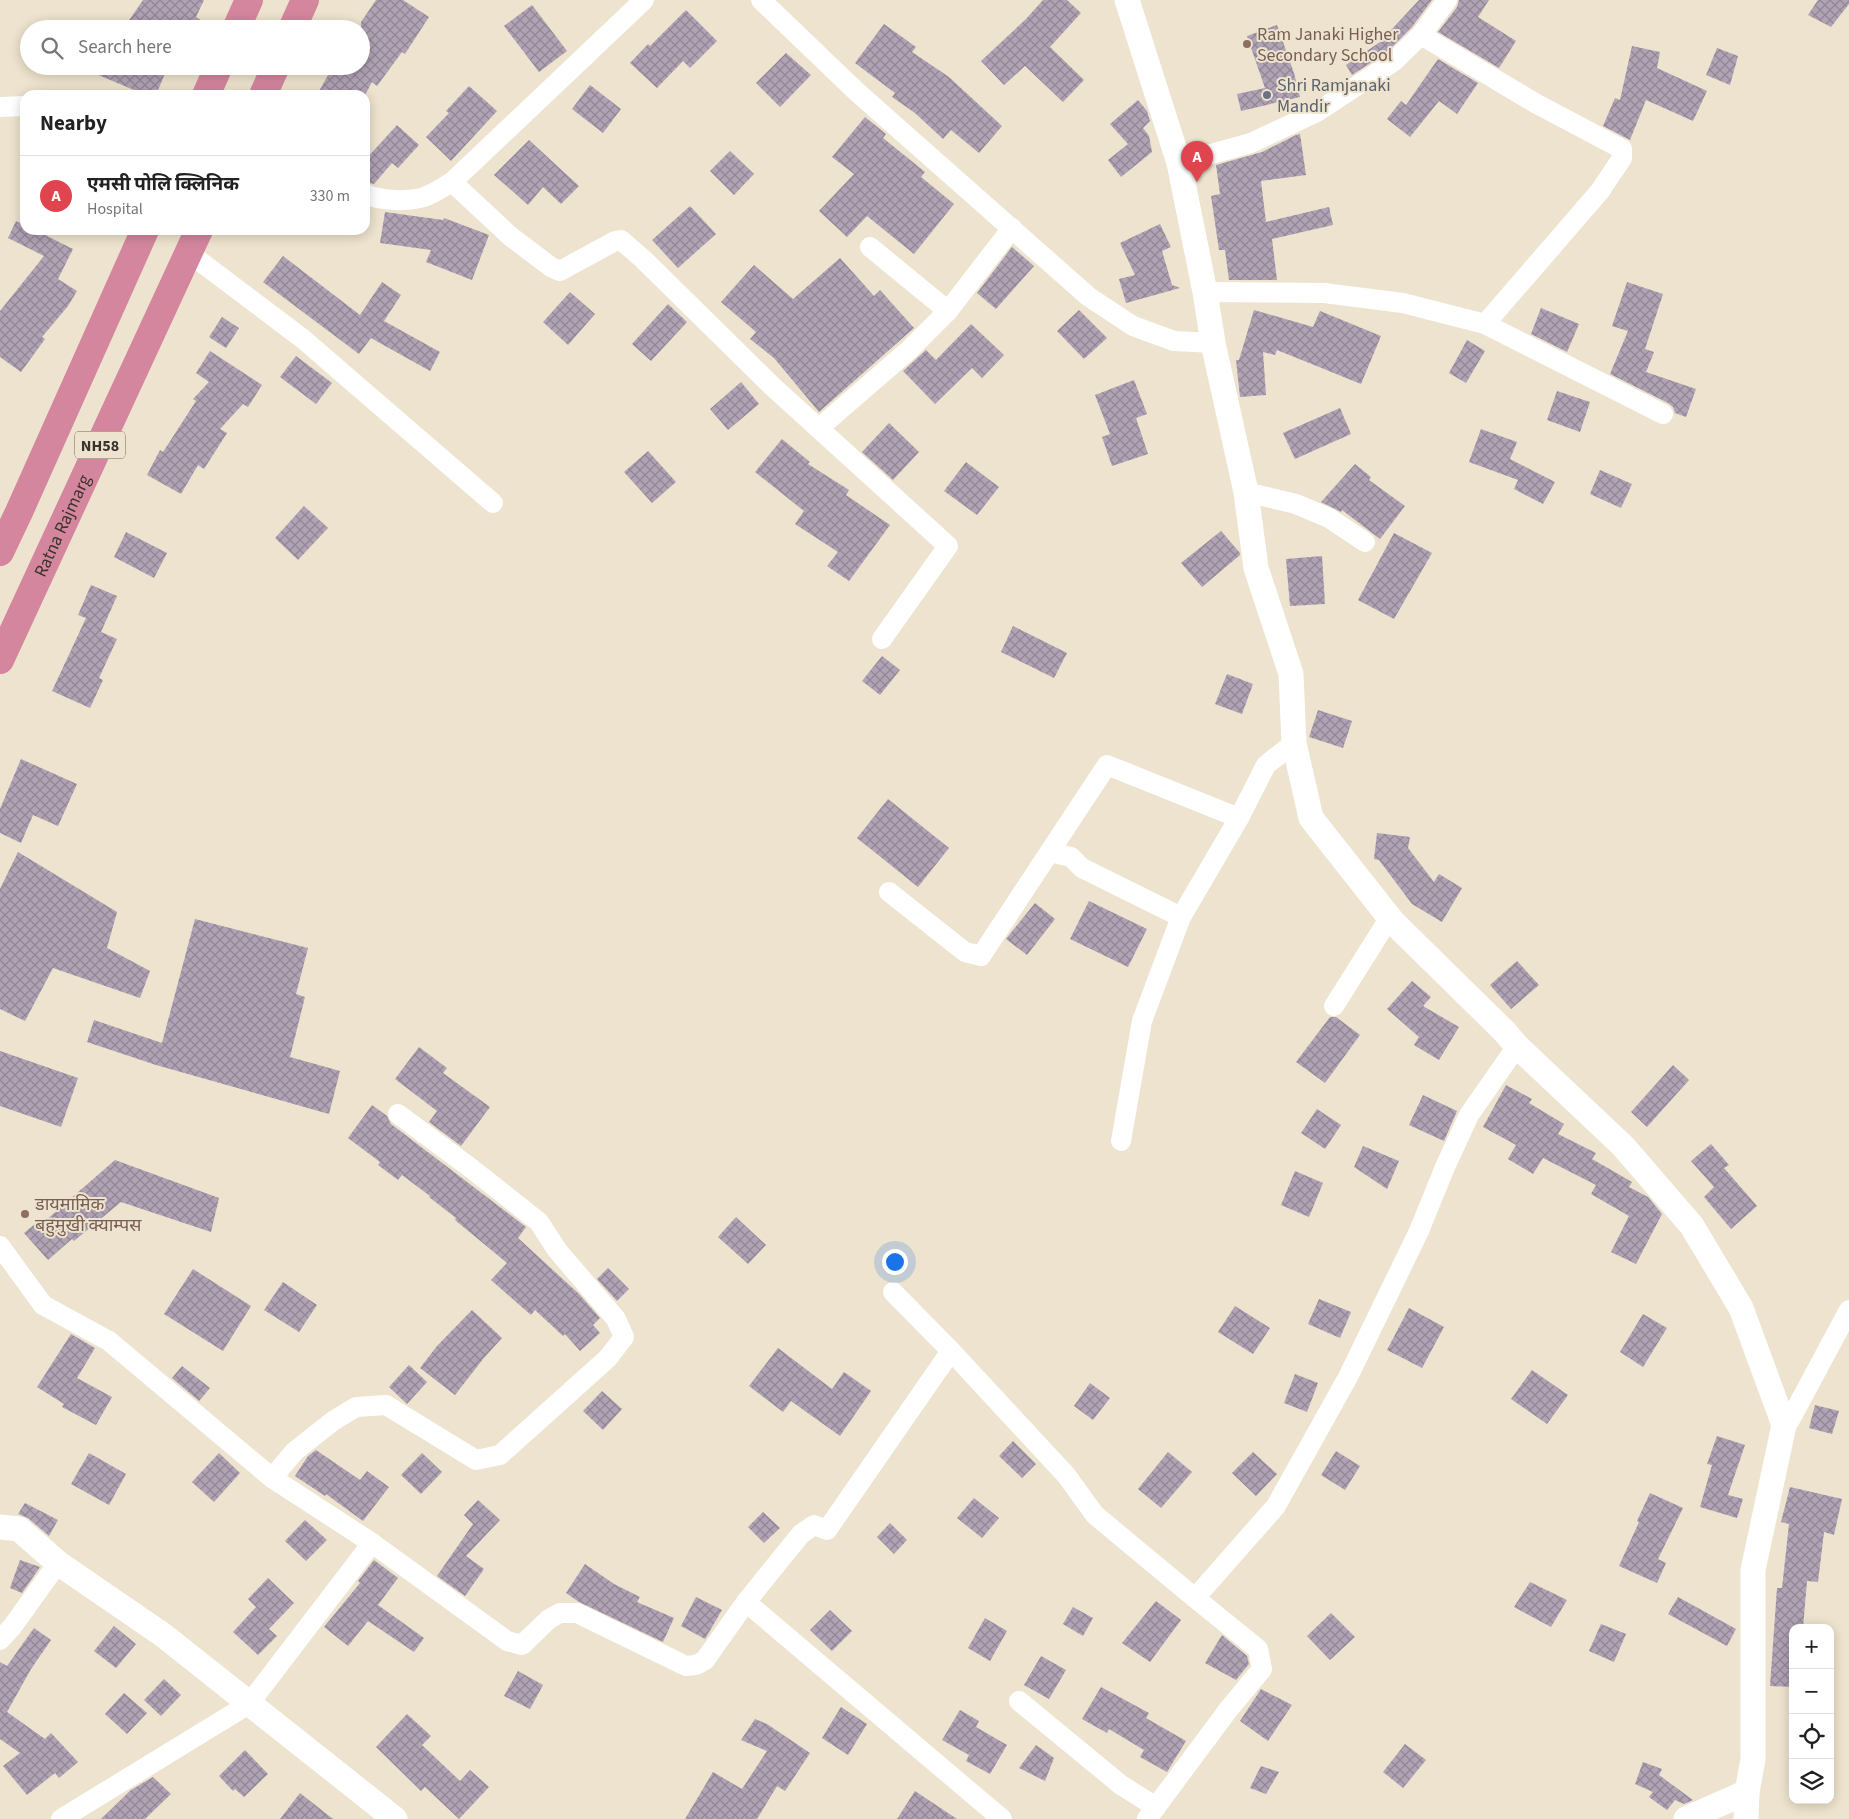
<!DOCTYPE html>
<meta charset="utf-8">
<style>
body{margin:0;font-family:"Source Sans 3","Noto Sans Devanagari",sans-serif;background:#f6f6f6;color:#222}
.controls{position:absolute;right:15px;bottom:15px;display:grid;overflow:hidden;border-radius:10px;box-shadow:0 2px 12px #0003}
.controls button{width:45px;height:45px;display:grid;place-items:center;padding:0;border:0;border-bottom:1px solid #e0e0e0;background:#fff;color:#222;font:25px sans-serif}
.you{position:absolute;left:894px;top:1261px;width:18px;height:18px;margin:-12px;border:4px solid #fff;border-radius:50%;background:#1a73e8;box-shadow:0 0 0 8px #1a73e833}
.badge{display:grid;place-items:center;width:32px;height:32px;border-radius:50%;background:#438a91;color:#fff;font-size:16px;font-weight:700}
.pin{position:absolute;translate:-50% -41px;filter:drop-shadow(0 1px 2px #0008)}
.pin::after{content:'';position:absolute;top:26px;width:18px;height:15px;background:inherit;clip-path:polygon(0 0,100% 0,50% 100%)}
.list{margin:0;padding:0;list-style:none}
h2{display:flex;justify-content:space-between;align-items:center;height:65px;margin:0;padding:0 20px;font-size:21px}
h2 small{font-size:16px;font-weight:400;color:#767676}
.list li{display:grid;grid-template-columns:32px 1fr auto;gap:15px;align-items:center;box-sizing:border-box;height:80px;padding:0 20px;border-top:1px solid #e0e0e0}
.list b{display:block;font-size:19px;white-space:nowrap}
.list p{margin:0;font-size:16px;white-space:nowrap;color:#767676}
.list em{font-size:16px;font-style:normal;color:#767676}
.icon{flex:none;width:28px;height:28px;fill:none;stroke:currentColor;stroke-width:2;stroke-linecap:round;stroke-linejoin:round}
.map{position:relative;flex:none;width:1849px;height:1819px;overflow:hidden}
.search{position:absolute;background:#fff;box-shadow:0 2px 12px #0003;left:20px;top:20px;width:350px;height:55px;display:flex;align-items:center;gap:12px;box-sizing:border-box;padding:0 18px;border-radius:28px;color:#767676;font-size:19px}
.panel{position:absolute;background:#fff;box-shadow:0 2px 12px #0003;left:20px;top:90px;width:350px;height:145px;border-radius:15px}
.map>svg:first-child{display:block}
.building{fill:url(#building-cross-hatch)}
.lines{fill:none;stroke-linecap:round;stroke-linejoin:round}
.minor{stroke:#fff;stroke-width:20}
.tertiary{stroke:#fff;stroke-width:25}
.trunk{stroke:#d4869e;stroke-width:28}
.education-dot{fill:#8d6e63;stroke:#ede3ce;stroke-width:2}
.worship-dot{fill:#6b7280;stroke:#ede3ce;stroke-width:2}
.labels{text-anchor:middle;stroke-width:4;stroke-linejoin:round;paint-order:stroke}
.shield{fill:#ede3ce;stroke:#6e685d;stroke-width:1}
.shield-label{font-size:16px;font-weight:bold;fill:#38342c}
.education-label{font-size:18px;fill:#785e54;stroke:#ede3ce;text-anchor:start}
.worship-label{font-size:18px;fill:#5b616d;stroke:#ede3ce;text-anchor:start}
.street-label{font-size:18px;fill:#38342c;stroke:#ede3ce}
</style>
<div class="map">
<svg width="1849" height="1819" viewBox="0 0 1849 1819">
<defs>
<pattern id="building-cross-hatch" width="8" height="8" patternUnits="userSpaceOnUse" patternTransform="scale(1.25)"><rect width="8" height="8" fill="#b1a3b6"/><path d="M0 0l8 8M0 8l8-8" fill="none" stroke="#918694"/></pattern>
</defs>
<rect width="100%" height="100%" fill="#ede3ce"/>
<g class="building">
<path d="M143 0H204L196 17 214 29H123Z"/>
<path d="M376 0H403L429 17 405 54 402 52 377 86 372 82 365 95H317L333 66H361V22Z"/>
<path d="M1043 0H1067L1081 13 1050 47 1084 80 1063 102 1025 66 1004 85 981 61 1026 19Z"/>
<path d="M1419 0H1432L1412 27 1386 53 1352 75 1346 65 1380 42Z"/>
<path d="M1459 0H1489L1478 17 1516 41 1499 68 1438 32 1457 7Z"/>
<path d="M1818 0H1849V4L1831 27 1808 15Z"/>
<path d="M532 5 567 51 539 72 504 26Z"/>
<path d="M686 10 717 41 690 68 683 61 657 88 630 63 648 44 650 46Z"/>
<path d="M884 24 916 47 912 52 949 77 1002 126 979 153 951 130 943 139 915 113 892 97 895 93 855 63Z"/>
<path d="M1277 25 1294 73 1300 97 1241 111 1237 94 1265 88 1247 36Z"/>
<path d="M1632 46 1660 52 1657 68 1707 91 1693 121 1646 100 1630 140 1603 126 1615 98 1620 100Z"/>
<path d="M1717 48 1738 56 1730 85 1706 75Z"/>
<path d="M786 53 811 75 780 107 756 83Z"/>
<path d="M1438 59 1478 83 1457 114 1439 101 1410 137 1387 119 1401 101 1406 105Z"/>
<path d="M77 66H154L166 71 156 95H146Z"/>
<path d="M590 85 621 109 603 133 572 109Z"/>
<path d="M469 86 497 111 451 161 426 137 449 113 446 111Z"/>
<path d="M1138 100 1147 111 1150 121 1143 128 1149 136 1152 152 1121 177 1108 160 1128 144 1110 124Z"/>
<path d="M865 117 886 134 883 138 925 172 921 177 954 204 914 254 867 216 847 237 819 211 854 174 832 157Z"/>
<path d="M397 125 419 145 398 168 392 163 374 184 365 182V160Z"/>
<path d="M1300 134 1306 175 1261 181 1266 222 1329 207 1333 225 1272 239 1277 280H1229L1225 250H1219L1211 196 1220 194 1216 165 1262 152 1296 135Z"/>
<path d="M529 140 579 186 561 204 543 187 528 205 494 175Z"/>
<path d="M730 151 754 174 734 195 710 171Z"/>
<path d="M690 206 716 234 678 268 652 240Z"/>
<path d="M385 212 443 220 444 218 489 235 472 280 426 262 431 250 380 243Z"/>
<path d="M16 221 25 225V230H35L73 249 58 279 77 291 68 306 42 337 45 339 21 372 0 357V311L44 256 8 238Z"/>
<path d="M1160 224 1171 247 1162 251 1172 285 1180 288 1126 303 1119 279 1135 275 1120 243Z"/>
<path d="M1012 247 1034 266 996 309 977 293Z"/>
<path d="M283 256 360 315 382 282 401 295 384 321 440 352 430 371 371 338 359 354 263 282Z"/>
<path d="M840 258 874 296 880 290 914 328 819 412 774 358 750 339 756 332 721 302 754 265 793 299Z"/>
<path d="M1627 282 1663 294 1645 349 1654 352 1646 372 1696 389 1686 417 1675 413 1673 407 1668 403 1610 374 1628 331 1612 326Z"/>
<path d="M570 292 595 314 568 345 543 322Z"/>
<path d="M668 304 687 322 651 361 632 344Z"/>
<path d="M1541 308 1579 324 1567 352 1531 334Z"/>
<path d="M1079 310 1107 338 1084 359 1057 331Z"/>
<path d="M1254 310 1313 327 1320 311 1381 336 1361 384 1277 350 1275 355 1263 352 1266 395 1240 397 1236 360H1239Z"/>
<path d="M222 317 239 328 226 348 209 337Z"/>
<path d="M971 324 1004 355 982 378 972 368 935 404 903 371 926 350 936 360Z"/>
<path d="M1467 340 1485 351 1466 383 1449 373Z"/>
<path d="M210 351 262 385 248 407 243 404 220 429 227 433 204 469 198 465 181 494 147 475 160 450 163 452 196 401 193 399 209 382 196 373Z"/>
<path d="M296 356 332 383 316 404 280 377Z"/>
<path d="M1134 380 1147 414 1136 418 1148 454 1112 466 1102 437 1110 434 1095 395Z"/>
<path d="M741 382 759 404 728 430 710 409Z"/>
<path d="M1557 391 1590 402 1580 432 1547 420Z"/>
<path d="M1340 408 1351 434 1295 459 1283 433Z"/>
<path d="M889 423 919 452 893 480 862 452Z"/>
<path d="M1481 429 1517 442 1510 459 1555 482 1543 504 1514 489 1518 480 1469 462Z"/>
<path d="M782 439 810 462 808 464 849 490 846 495 890 525 849 581 827 566 838 552 795 524 804 511 755 472Z"/>
<path d="M648 451 676 482 652 503 624 472Z"/>
<path d="M966 462 999 487 977 515 944 491Z"/>
<path d="M1355 464 1371 477 1369 480 1405 506 1380 539 1342 510 1341 512 1321 502Z"/>
<path d="M1600 470 1632 484 1621 508 1590 494Z"/>
<path d="M304 506 328 528 298 560 275 538Z"/>
<path d="M1221 531 1240 553V555L1202 587 1181 563Z"/>
<path d="M126 532 167 553 154 578 114 557Z"/>
<path d="M1394 533 1432 553 1394 619 1358 600Z"/>
<path d="M1322 556 1325 604 1290 606 1286 559Z"/>
<path d="M91 585 117 596 101 632 117 639 99 678 103 680 90 708 52 691 86 618 78 615Z"/>
<path d="M1013 626 1067 653 1054 678 1001 652Z"/>
<path d="M882 656 900 670 880 695 862 681Z"/>
<path d="M1227 674 1253 684 1242 714 1215 704Z"/>
<path d="M1318 710 1352 721 1343 748 1309 737Z"/>
<path d="M21 759 77 784 58 826 33 815 21 843 0 833V809Z"/>
<path d="M888 799 949 848 918 887 857 838Z"/>
<path d="M1377 833 1410 837 1408 848 1434 882 1439 874 1462 888 1442 922 1412 904 1379 860 1374 859Z"/>
<path d="M18 852 117 912 107 948 150 971 140 998 53 968 25 1021 0 1009V889Z"/>
<path d="M1089 901 1147 929 1128 967 1070 939Z"/>
<path d="M1035 903 1055 919 1027 955 1006 939Z"/>
<path d="M195 919 308 948 296 994 305 997 290 1057 340 1071 329 1114 156 1065 87 1042 94 1020 162 1043Z"/>
<path d="M1517 961 1539 985 1511 1009 1490 985Z"/>
<path d="M1412 981 1431 997 1423 1006 1459 1027 1439 1060 1414 1045 1419 1037 1387 1009Z"/>
<path d="M1330 1017H1336L1360 1035 1325 1083 1296 1062Z"/>
<path d="M419 1047 447 1068 443 1073 490 1107 461 1146 429 1122 437 1111 395 1079Z"/>
<path d="M0 1051 78 1078 61 1127 0 1106Z"/>
<path d="M1673 1065 1689 1080 1647 1127 1631 1112Z"/>
<path d="M1506 1085 1532 1099 1529 1103 1564 1124 1558 1134 1596 1153 1592 1159 1632 1182 1629 1187 1648 1197 1662 1214 1636 1264 1611 1252 1629 1216 1591 1194 1596 1185 1543 1158 1533 1174 1508 1159 1516 1145 1483 1127Z"/>
<path d="M1423 1095 1457 1111 1444 1141 1409 1125Z"/>
<path d="M372 1105 387 1116 391 1124 526 1227 518 1238 579 1294 600 1318 593 1325 600 1333 580 1351 565 1334 563 1336 535 1310 531 1315 491 1280 507 1263 455 1220 456 1218 429 1197 430 1196 402 1175 398 1180 378 1165 380 1162 348 1138Z"/>
<path d="M1317 1109 1341 1125 1325 1149 1301 1133Z"/>
<path d="M1711 1144 1729 1165 1724 1168 1757 1206 1731 1229 1704 1197 1714 1187 1691 1161Z"/>
<path d="M1363 1146 1399 1161 1387 1189 1354 1167Z"/>
<path d="M115 1160 219 1198 211 1232 121 1202 74 1241 72 1239 48 1260 24 1233 42 1218 45 1221Z"/>
<path d="M1295 1171 1323 1183 1309 1217 1281 1205Z"/>
<path d="M736 1217 766 1245 748 1264 718 1237Z"/>
<path d="M608 1268 629 1289 617 1301 597 1279Z"/>
<path d="M193 1269 251 1306 223 1351 164 1314Z"/>
<path d="M283 1282 317 1305 299 1332 264 1310Z"/>
<path d="M1319 1299 1351 1312 1340 1338 1308 1324Z"/>
<path d="M1235 1306 1270 1328 1253 1354 1218 1332Z"/>
<path d="M1409 1308 1444 1327 1422 1368 1387 1350Z"/>
<path d="M472 1310 502 1338 483 1359 455 1395 420 1368 437 1346Z"/>
<path d="M1643 1314 1667 1328 1643 1367 1620 1352Z"/>
<path d="M71 1334 95 1348 77 1378 112 1397 96 1425 62 1407 64 1404 37 1387Z"/>
<path d="M778 1348 832 1389 844 1372 871 1391 840 1436 791 1401 783 1412 749 1386Z"/>
<path d="M409 1365 427 1382 407 1404 389 1387Z"/>
<path d="M182 1366 210 1388 199 1401 172 1378Z"/>
<path d="M1532 1370 1568 1395 1547 1424 1511 1399Z"/>
<path d="M1295 1374 1318 1383 1307 1412 1284 1403Z"/>
<path d="M1090 1383 1110 1398 1093 1420 1074 1406Z"/>
<path d="M602 1391 622 1409 603 1430 583 1411Z"/>
<path d="M1815 1405 1839 1411 1832 1434 1809 1428Z"/>
<path d="M1717 1436 1745 1445 1728 1495 1743 1499 1737 1518 1700 1507 1712 1465 1707 1464Z"/>
<path d="M1013 1441 1036 1464 1022 1478 999 1456Z"/>
<path d="M316 1450 360 1480 367 1471 389 1487 363 1521 326 1494 325 1496 295 1476 308 1456Z"/>
<path d="M1336 1451 1360 1466 1345 1490 1321 1475Z"/>
<path d="M1168 1452 1192 1472 1161 1508 1138 1489Z"/>
<path d="M1253 1452 1277 1474 1256 1496 1232 1473Z"/>
<path d="M89 1453 126 1474 109 1505 71 1484Z"/>
<path d="M219 1453 240 1473 214 1502 192 1482Z"/>
<path d="M422 1453 442 1472 421 1494 401 1475Z"/>
<path d="M1790 1487 1842 1499 1834 1535 1824 1532 1818 1582 1807 1581 1803 1628H1793V1687L1770 1686 1777 1588H1782L1789 1524 1781 1522Z"/>
<path d="M1650 1493 1683 1508 1658 1559 1666 1563 1657 1583 1619 1566 1639 1522 1637 1521Z"/>
<path d="M974 1498 999 1518 982 1538 957 1518Z"/>
<path d="M478 1500 500 1520 466 1556 484 1569 465 1596 437 1576 473 1524 464 1515Z"/>
<path d="M25 1503 58 1520 49 1536 28 1518 18 1514Z"/>
<path d="M763 1512 780 1528 764 1543 748 1527Z"/>
<path d="M305 1520 327 1540 306 1561 285 1541Z"/>
<path d="M890 1523 907 1540 894 1554 877 1537Z"/>
<path d="M20 1560 40 1567 22 1593 10 1588Z"/>
<path d="M374 1560 398 1578 378 1605 424 1638 414 1652 368 1621 348 1646 324 1627 360 1583 358 1581Z"/>
<path d="M585 1564 614 1584 640 1597 637 1602 674 1618 663 1642 579 1602 566 1593Z"/>
<path d="M268 1578 294 1603 269 1629 277 1636 258 1655 233 1632 256 1607 248 1599Z"/>
<path d="M1530 1582 1567 1600 1551 1627 1514 1607Z"/>
<path d="M696 1597 722 1610 705 1639 681 1626Z"/>
<path d="M1678 1597 1736 1629 1727 1646 1668 1614Z"/>
<path d="M1156 1601 1181 1620 1150 1662 1122 1643Z"/>
<path d="M1073 1607 1093 1618 1083 1636 1063 1624Z"/>
<path d="M830 1610 852 1631 832 1651 810 1630Z"/>
<path d="M1331 1613 1355 1637 1330 1660 1307 1636Z"/>
<path d="M985 1618 1007 1631 990 1661 968 1648Z"/>
<path d="M1601 1624 1626 1634 1614 1662 1589 1651Z"/>
<path d="M114 1626 136 1644 116 1668 94 1651Z"/>
<path d="M34 1628 51 1640 31 1669 7 1712 45 1739 51 1733 78 1762 59 1778 55 1773 27 1795 3 1766 20 1753 0 1739V1662L7 1666Z"/>
<path d="M1222 1635 1247 1656 1249 1664 1236 1680 1205 1663Z"/>
<path d="M1041 1656 1066 1670 1049 1699 1024 1685Z"/>
<path d="M518 1671 543 1685 530 1709 504 1696Z"/>
<path d="M164 1679 181 1695 161 1716 144 1700Z"/>
<path d="M1101 1687 1149 1713 1146 1718 1186 1741 1167 1772 1140 1757 1144 1750 1109 1729 1107 1733 1082 1719Z"/>
<path d="M1261 1689 1292 1705 1268 1741 1240 1721Z"/>
<path d="M124 1693 147 1713 127 1734 105 1714Z"/>
<path d="M841 1707 867 1724 848 1755 822 1738Z"/>
<path d="M960 1710 979 1721 976 1727 1007 1745 990 1774 966 1761 969 1755 942 1740Z"/>
<path d="M407 1714 431 1736 422 1745 460 1781 470 1770 489 1787 459 1819 425 1787 421 1791 376 1747Z"/>
<path d="M755 1719 767 1724 810 1753 785 1791 777 1786 757 1819H685L713 1772 742 1789 767 1751 741 1740Z"/>
<path d="M1405 1744 1426 1760 1403 1788 1383 1772Z"/>
<path d="M1036 1745 1054 1758 1045 1781 1019 1768Z"/>
<path d="M245 1750 268 1774 244 1797 235 1789 233 1791 219 1776Z"/>
<path d="M1643 1762 1662 1769 1659 1775 1693 1800 1684 1804 1675 1800 1667 1810 1649 1797 1653 1792 1635 1784Z"/>
<path d="M1261 1766 1279 1772 1266 1794 1250 1788Z"/>
<path d="M153 1777 171 1794 145 1819H101L131 1790Z"/>
<path d="M915 1791 957 1819H897Z"/>
<path d="M300 1793 333 1819H280Z"/>
</g>
<g class="lines">
<g class="minor">
<path d="M644 0 452 182 510 236 551 267 560 271 615 241 621 240 644 260 772 386 948 546 882 639"/>
<path d="M761 0 857 92 1089 297 1133 326 1174 341 1213 343"/>
<path d="M1421 35 1535 103 1622 149V158L1600 191 1485 324"/>
<path d="M0 107 25 106"/>
<path d="M1179 163 1251 143 1317 112 1393 62 1421 35 1447 0"/>
<path d="M365 194C381 201 407 202 424 197 433 194 443 187 452 182"/>
<path d="M870 247 948 311"/>
<path d="M189 253 303 339 493 503"/>
<path d="M1205 292 1324 293 1403 303 1485 324 1663 414"/>
<path d="M819 428 909 350 948 311 1012 228"/>
<path d="M1246 492 1296 504 1329 518 1365 542"/>
<path d="M1050 852 1071 857 1082 868 1181 917"/>
<path d="M889 892 965 952 981 956 1107 765 1239 818"/>
<path d="M1334 1006 1390 917"/>
<path d="M1121 1141 1142 1021 1181 917 1239 818 1266 765 1294 743"/>
<path d="M0 1246 43 1305 109 1341 272 1478 372 1543 507 1641 522 1645 549 1619 560 1613H577L686 1666 696 1665 705 1660 746 1602 1002 1819"/>
<path d="M951 1351 1066 1475 1095 1515 1195 1598"/>
<path d="M1784 1425 1790 1420 1849 1310"/>
<path d="M272 1478 295 1451 333 1421 356 1407 386 1405 476 1460 500 1455 608 1358 624 1337 616 1319 557 1250 539 1222 472 1169 398 1114"/>
<path d="M746 1602 801 1534 814 1525 827 1530 951 1351 893 1292"/>
<path d="M0 1640 12 1627 58 1563"/>
<path d="M1019 1701 1121 1785 1156 1807"/>
<path d="M61 1819 249 1704 372 1543"/>
<path d="M1147 1819 1228 1710 1262 1669 1258 1649 1195 1598 1276 1506 1348 1377 1419 1231 1445 1167 1469 1115 1517 1046"/>
</g>
<g class="tertiary">
<path d="M1127 0 1179 163 1205 292 1213 343 1246 492 1256 568 1291 674 1294 743 1311 818 1393 922 1504 1031 1517 1046 1623 1146 1692 1226 1741 1308 1784 1425 1753 1570V1759L1747 1792 1746 1819"/>
<path d="M0 1527 19 1529 58 1563 163 1635 395 1819"/>
<path d="M1686 1819 1747 1792"/>
</g>
<g class="trunk">
<path d="M236 29 249 0"/>
<path d="M292 29 305 0"/>
<path d="M206 95 219 66"/>
<path d="M263 95 276 66"/>
<path d="M0 552 19 512 145 230"/>
<path id="s1" d="M0 660 199 230"/>
</g>
</g>
<g class="education-dot">
<circle cx="1247" cy="44" r="5"/>
<circle cx="25" cy="1214" r="5"/>
</g>
<circle class="worship-dot" cx="1267" cy="95" r="5"/>
<g class="labels">
<rect class="shield" x="75" y="431.5" width="50" height="27" rx="4"/>
<g class="shield-label">
<text x="100" y="451">NH58</text>
</g>
<g class="education-label">
<text x="1257" y="40">Ram Janaki Higher<tspan x="1257" dy="21">Secondary School</tspan></text>
<text x="35" y="1210">डायमामिक<tspan x="35" dy="21">बहुमुखी क्याम्पस</tspan></text>
</g>
<g class="worship-label">
<text x="1277" y="91">Shri Ramjanaki<tspan x="1277" dy="21">Mandir</tspan></text>
</g>
<g class="street-label">
<text dy="6" stroke="none"><textPath href="#s1" startOffset="148">Ratna Rajmarg</textPath></text>
</g>
</g>
</svg>
<div class="controls">
<button>+</button>
<button>−</button>
<button><svg class="icon" aria-label="locate" viewBox="0 0 24 24"><circle cx="12" cy="12" r="6"/><path d="M12 2v4M12 18v4M2 12h4M18 12h4"/></svg></button>
<button><svg class="icon" aria-label="layers" viewBox="0 0 24 24"><path d="M12 4l9 5-9 5-9-5zM3 14l9 5 9-5"/></svg></button>
</div>
<div class="you"></div>
<div class="pin badge" style="left:1197px;top:182px;background:#e0444e">A</div>
<div class="search"><svg class="icon" aria-label="search" viewBox="0 0 24 24"><circle cx="10" cy="10" r="6"/><path d="M15 15l6 6"/></svg>Search here</div>
<section class="panel">
<h2>Nearby<small></small></h2>
<ul class="list">
<li><span class="badge" style="background:#e0444e">A</span><div><b>एमसी पोलि क्लिनिक</b><p>Hospital</p></div><em>330 m</em></li>
</ul>
</section>
</div>
